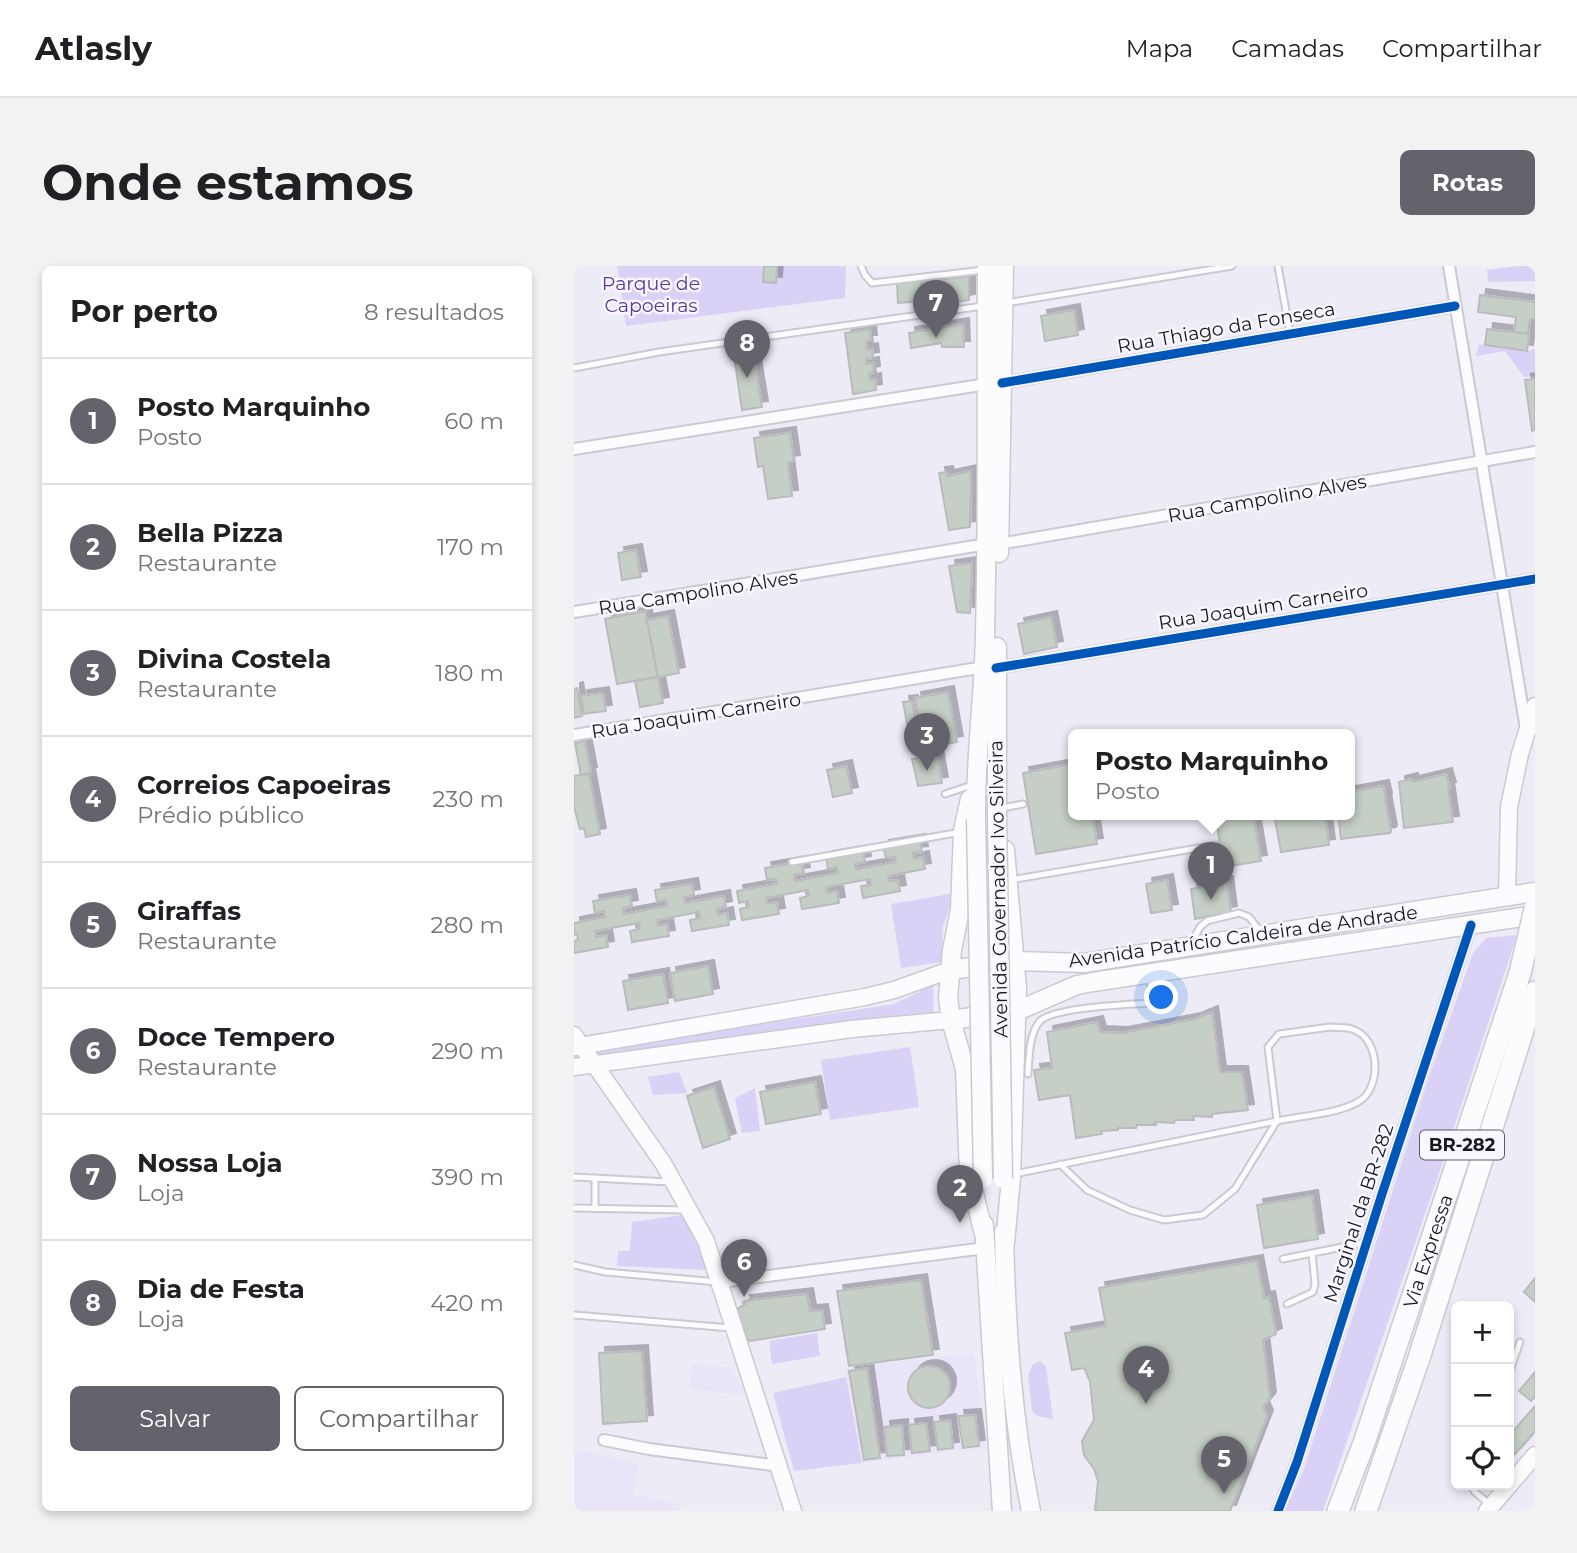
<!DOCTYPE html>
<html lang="pt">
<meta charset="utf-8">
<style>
body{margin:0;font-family:Montserrat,sans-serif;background:#f2f2f2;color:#202124}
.controls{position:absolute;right:21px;bottom:21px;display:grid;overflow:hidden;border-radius:10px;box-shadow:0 4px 10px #0003}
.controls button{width:63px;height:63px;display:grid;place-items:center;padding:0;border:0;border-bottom:2px solid #e0e0e0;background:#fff;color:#202124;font:35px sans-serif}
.you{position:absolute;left:588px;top:732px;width:24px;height:24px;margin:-18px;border:5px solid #fff;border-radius:50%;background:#1a73e8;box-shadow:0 0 0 10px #1a73e833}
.badge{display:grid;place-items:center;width:46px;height:46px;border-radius:50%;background:#64626a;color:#fff;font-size:23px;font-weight:700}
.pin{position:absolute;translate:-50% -58px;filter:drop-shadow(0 2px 4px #0008)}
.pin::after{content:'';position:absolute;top:37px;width:24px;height:21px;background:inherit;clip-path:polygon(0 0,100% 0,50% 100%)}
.popup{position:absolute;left:494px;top:463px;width:287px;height:91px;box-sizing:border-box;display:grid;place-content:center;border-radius:10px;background:#fff;filter:drop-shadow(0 2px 5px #0005);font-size:23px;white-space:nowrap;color:#757577}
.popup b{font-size:26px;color:#202124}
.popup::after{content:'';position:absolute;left:50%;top:100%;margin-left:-14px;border:14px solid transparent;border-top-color:#fff}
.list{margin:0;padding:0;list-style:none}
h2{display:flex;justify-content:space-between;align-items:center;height:91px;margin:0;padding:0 28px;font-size:30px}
h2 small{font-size:23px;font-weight:400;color:#757577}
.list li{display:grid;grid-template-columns:46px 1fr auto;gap:21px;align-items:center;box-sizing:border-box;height:126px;padding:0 28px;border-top:2px solid #e0e0e0}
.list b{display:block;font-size:26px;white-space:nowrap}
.list p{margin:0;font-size:23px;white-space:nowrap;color:#757577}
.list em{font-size:23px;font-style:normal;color:#757577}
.actions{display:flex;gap:14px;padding:21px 28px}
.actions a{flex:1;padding:16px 0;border:2px solid #64626a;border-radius:10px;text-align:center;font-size:24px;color:#64626a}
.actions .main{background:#64626a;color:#fff}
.icon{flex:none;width:38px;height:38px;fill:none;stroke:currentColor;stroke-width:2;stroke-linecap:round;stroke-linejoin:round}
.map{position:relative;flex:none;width:961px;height:1245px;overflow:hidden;border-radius:10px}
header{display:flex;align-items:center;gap:42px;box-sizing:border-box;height:98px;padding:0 35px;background:#fff;border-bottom:2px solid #e0e0e0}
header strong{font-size:33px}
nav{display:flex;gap:38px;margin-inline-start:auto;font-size:24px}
.intro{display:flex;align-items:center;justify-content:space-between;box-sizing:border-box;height:168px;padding:0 42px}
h1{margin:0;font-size:49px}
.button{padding:18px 32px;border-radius:10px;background:#64626a;color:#fff;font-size:24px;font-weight:700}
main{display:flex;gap:42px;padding:0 42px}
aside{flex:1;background:#fff;border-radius:10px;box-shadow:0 4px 10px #0003}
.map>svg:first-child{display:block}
.built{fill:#e9e4f7}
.green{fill:#dad1f7}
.building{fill:#c5cfc5;stroke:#b9bbbc;stroke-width:2;filter:url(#shadow)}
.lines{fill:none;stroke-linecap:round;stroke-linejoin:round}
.lane-casing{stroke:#cbc9d1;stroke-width:9}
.street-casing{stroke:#cbc9d1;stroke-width:14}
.secondary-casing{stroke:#cbc9d1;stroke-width:19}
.primary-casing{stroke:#cbc9d1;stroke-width:21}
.highway-casing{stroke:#cbc9d1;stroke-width:24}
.lane{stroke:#fcfcfe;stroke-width:5}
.street{stroke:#fcfcfe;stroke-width:10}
.secondary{stroke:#fcfcfe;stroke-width:16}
.primary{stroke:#fcfcfe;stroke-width:18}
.highway{stroke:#fcfcfe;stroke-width:21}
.primary-bridge-casing{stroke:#cbc9d1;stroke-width:21;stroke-linecap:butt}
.highway-bridge-casing{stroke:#cbc9d1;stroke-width:24;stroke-linecap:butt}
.primary-bridge{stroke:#fcfcfe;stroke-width:18}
.highway-bridge{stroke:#fcfcfe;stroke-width:21}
.cycleway-casing{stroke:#f8f6fe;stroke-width:13}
.cycleway{stroke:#0057b8;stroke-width:9}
.labels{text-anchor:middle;stroke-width:5;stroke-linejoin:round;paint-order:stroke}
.shield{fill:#f8f6fe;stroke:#5d5b62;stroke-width:2}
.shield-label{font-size:18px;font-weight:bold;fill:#1b191f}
.park-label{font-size:19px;fill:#5c399a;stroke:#f8f6fe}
.street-label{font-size:19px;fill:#1b191f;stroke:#f8f6fe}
</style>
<header>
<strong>Atlasly</strong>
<nav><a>Mapa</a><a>Camadas</a><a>Compartilhar</a></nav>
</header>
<div class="intro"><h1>Onde estamos</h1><a class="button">Rotas</a></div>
<main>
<aside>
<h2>Por perto<small>8 resultados</small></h2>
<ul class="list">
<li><span class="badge">1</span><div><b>Posto Marquinho</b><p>Posto</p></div><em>60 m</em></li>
<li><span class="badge">2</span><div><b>Bella Pizza</b><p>Restaurante</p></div><em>170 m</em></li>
<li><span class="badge">3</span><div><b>Divina Costela</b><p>Restaurante</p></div><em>180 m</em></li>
<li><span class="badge">4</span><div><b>Correios Capoeiras</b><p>Prédio público</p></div><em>230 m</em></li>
<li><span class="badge">5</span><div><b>Giraffas</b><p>Restaurante</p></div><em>280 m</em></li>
<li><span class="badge">6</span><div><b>Doce Tempero</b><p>Restaurante</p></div><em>290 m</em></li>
<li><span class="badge">7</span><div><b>Nossa Loja</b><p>Loja</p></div><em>390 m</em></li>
<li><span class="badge">8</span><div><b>Dia de Festa</b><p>Loja</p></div><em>420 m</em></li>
</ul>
<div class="actions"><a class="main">Salvar</a><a>Compartilhar</a></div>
</aside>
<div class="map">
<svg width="961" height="1245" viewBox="0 0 961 1245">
<defs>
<filter id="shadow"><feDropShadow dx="6" dy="-6" stdDeviation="0" flood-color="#0004"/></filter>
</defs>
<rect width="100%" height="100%" fill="#edebf5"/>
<g class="built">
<path d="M400 1087 411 1181 288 1197 271 1102Z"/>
<path d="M119 1098 157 1102 172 1129 116 1123Z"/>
<path d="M0 1183 65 1198 59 1228 107 1239 105 1245H0Z"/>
</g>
<g class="green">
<path d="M43 0H272L271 32 52 60Z"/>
<path d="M945 0H961V15L914 16 913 4Z"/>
<path d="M905 78 953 85 961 83V110L950 111 931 85 902 90Z"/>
<path d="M381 627 369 660 367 696 327 702 317 638Z"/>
<path d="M943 669 864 910 749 1245H711L730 1203 853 817 899 687 912 672Z"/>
<path d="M359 719 360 749 0 795V787L320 738Z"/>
<path d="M336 781 345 841 256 854 247 794Z"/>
<path d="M105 806 113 827 79 829 74 811Z"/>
<path d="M181 822 186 865 168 867 161 832Z"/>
<path d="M109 949 134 1004 43 1000 44 985H56L58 956Z"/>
<path d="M243 1067 246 1090 198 1098 195 1075Z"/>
<path d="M466 1095 472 1100 479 1153 463 1150 458 1145 454 1110 459 1098Z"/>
<path d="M272 1111 288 1197 220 1205 199 1127Z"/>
</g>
<g class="building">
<path d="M190 0H203L202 17 189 16Z"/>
<path d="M395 10V34L352 42 349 16Z"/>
<path d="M347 15 348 35 324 37 323 17Z"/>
<path d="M906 29 961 36V53H956L954 68 940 66 942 51 904 46Z"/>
<path d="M500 44 504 69 471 75 467 50Z"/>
<path d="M389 58 390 81H368L367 77 337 82 335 67Z"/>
<path d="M296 63 297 75H292L293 84 298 83 299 92 292 93V98L299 97 300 106 295 107 296 114 301 113 302 124 279 128 271 67Z"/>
<path d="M913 63 955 68 953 85 911 79Z"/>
<path d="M178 80 188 141 168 144 159 83Z"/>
<path d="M961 113V164L958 165 951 114Z"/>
<path d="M216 167 220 195 214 196 218 230 194 233 189 200 184 201 180 172Z"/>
<path d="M397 205 396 261 375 264 365 207 373 206 374 210Z"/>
<path d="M62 284 67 311 48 314 44 287Z"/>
<path d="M398 297 396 347 383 346 375 300Z"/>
<path d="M71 345 84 411 43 418 31 353Z"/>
<path d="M94 350 105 407 84 411 73 354Z"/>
<path d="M477 351 483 381 450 388 444 358Z"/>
<path d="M84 411 89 437 66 441 61 415Z"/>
<path d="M3 422 8 450 0 452V423Z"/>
<path d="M374 426 383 476 349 482 341 432Z"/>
<path d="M29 427 32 445 10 448 7 430Z"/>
<path d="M338 435 343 462 334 463 329 436Z"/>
<path d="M11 475 17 507 7 509 1 477Z"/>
<path d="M363 489 368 517 344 520 338 493Z"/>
<path d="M499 498V548H518L523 578 462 588 449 507Z"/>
<path d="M272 500 278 527 259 531 253 504Z"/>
<path d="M15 508 26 568 12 571 10 562 6 563 0 541V510Z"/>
<path d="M872 508 876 522H874L879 556 830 562 825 516 838 513 839 516Z"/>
<path d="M809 520 812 533H811L817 565 816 567 767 573 764 548H775V526Z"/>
<path d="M641 548H679L687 595 650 601Z"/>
<path d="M700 548H751L755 579 707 586Z"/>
<path d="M346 574 348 586 339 587 340 593 349 591 351 603 314 610 315 615 324 614 326 625 289 632 287 620 297 619 296 613 252 621 253 627 263 625 265 637 228 643 226 632 235 630 234 624 192 632 193 638 203 636 205 648 168 654 166 643 175 641 174 635 165 637 163 625 203 618 202 613 193 614 191 602 227 596 230 607 220 609 221 615 264 607 263 601 254 603 252 591 289 585 291 596 281 598 282 603 322 596 321 591 312 592 309 580Z"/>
<path d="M593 614 598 644 577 647 572 618Z"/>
<path d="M653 616 657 646 621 653 617 623Z"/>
<path d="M118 618 120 629 110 631 111 637 150 630 152 641 143 643 144 649 153 647 155 659 118 665 116 654 126 652 125 646 83 654 84 660 93 658 95 670 58 676 56 665 66 663 65 657 21 665 22 671 32 669 34 681 0 687V675L4 674 3 668 0 669V657L31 651 30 645 21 647 19 635 56 629 58 640 49 642 50 648 93 640 92 634 83 636 81 624Z"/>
<path d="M134 700 139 728 101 735 96 707Z"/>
<path d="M89 708 94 737 54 744 49 715Z"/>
<path d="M638 746 646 806H668L674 844 638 848V851L619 850 620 854H601L600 857 581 856 582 859H563L562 862H544V864L527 865 528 868 502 872 496 829 465 834 460 804 478 802 473 766 523 756 526 766 548 767 621 753Z"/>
<path d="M241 816 247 848 192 858 186 826Z"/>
<path d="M140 821 156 873 129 882 113 830Z"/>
<path d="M738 930 744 973 690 982 683 939Z"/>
<path d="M683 995 690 1032 695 1031 702 1068 689 1074 696 1132 689 1141 693 1150 656 1245H521L524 1215 520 1203 510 1189 508 1175 520 1154 516 1115 510 1102 498 1104 491 1067 532 1060 525 1022Z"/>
<path d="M961 1012V1036L950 1026Z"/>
<path d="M347 1014 359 1089 275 1100 263 1025Z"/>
<path d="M233 1028 236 1045 248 1044 251 1063 176 1075 173 1073 163 1043 171 1038 170 1035Z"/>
<path d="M68 1085 73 1155 29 1158 25 1087Z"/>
<circle cx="355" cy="1121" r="21"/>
<path d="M293 1102 306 1192 290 1194 275 1105Z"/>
<path d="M961 1106V1131L957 1135 945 1125Z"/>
<path d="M961 1140V1165L941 1188 935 1183V1170Z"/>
<path d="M401 1149 405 1180 389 1182 384 1150Z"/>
<path d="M376 1154 379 1182 364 1184 360 1156Z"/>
<path d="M352 1157 356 1185 338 1187 335 1159Z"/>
<path d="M328 1159 330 1189 313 1190 310 1161Z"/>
</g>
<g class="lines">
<defs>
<g id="lane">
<path d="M287 0 291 9 298 17 410 4"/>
<path d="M704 0 716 67"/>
<path d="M432 37 658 0"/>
<path d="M0 102 85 86 409 40"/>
<path d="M371 528 398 519"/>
<path d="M428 542 449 538"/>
<path d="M218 596 387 566"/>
<path d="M436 614 642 579"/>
<path d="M618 676 626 661 633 655 665 647 675 651 686 665"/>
<path d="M756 761C763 762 772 761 778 763 807 772 808 823 784 836 763 848 726 850 703 855L694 781 705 768Z"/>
<path d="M454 808C455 793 455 767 466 755 481 741 552 739 575 737L578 732 576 711"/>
<path d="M440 908 703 855 661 923 629 949 590 954 556 944 513 924 486 898"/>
<path d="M0 911 95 916"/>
<path d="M0 942 112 944"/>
<path d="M21 943V912"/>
<path d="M709 993 793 976"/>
<path d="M0 999 31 1006 144 1016"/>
<path d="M713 1038 739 1026 741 1018 738 987"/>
<path d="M0 1049 157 1062"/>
<path d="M935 1107 946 1076"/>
<path d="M898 1219 900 1225 915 1238"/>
</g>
<g id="street">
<path d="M875 0 952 463"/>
<path d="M428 117 881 40"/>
<path d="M0 183 413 118"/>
<path d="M425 278 961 186"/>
<path d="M0 346 413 278"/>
<path d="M422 402 961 313"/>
<path d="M0 469 410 401"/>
<path d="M147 1016 411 982"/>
<path d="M30 1174 75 1183 205 1200"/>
<path d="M704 1245 723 1196 808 928 897 659"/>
</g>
<g id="secondary">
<path d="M933 631 935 541 946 488 961 440"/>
<path d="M0 769 89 897 132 975 219 1245"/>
<path d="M0 781 291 731 320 724 376 704"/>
<path d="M0 801 278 763 377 754"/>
<path d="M913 1245 961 1189"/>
</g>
<g id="primary">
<path d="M425 287 430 0"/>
<path d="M423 381V550"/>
<path d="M396 533 389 565 386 644 378 684 374 732 377 754 391 803 395 908 410 968"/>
<path d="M402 553C401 491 410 429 411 367 414 245 412 122 413 0"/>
<path d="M376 704 442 695 510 697 961 626"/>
<path d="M377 754 443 745 503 719 519 716 961 649"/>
<path d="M410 959 428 1245"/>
<path d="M430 966C432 1060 438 1153 457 1245"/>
<path d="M431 977 437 912 443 723 431 584"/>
</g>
<g id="highway">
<path id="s1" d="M764 1245 790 1177 946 707"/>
<path d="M792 1245 845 1092 961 726"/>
</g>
</defs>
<use href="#lane" class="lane-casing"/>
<use href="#street" class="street-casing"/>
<use href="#secondary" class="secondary-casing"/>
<use href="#primary" class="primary-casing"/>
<use href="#highway" class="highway-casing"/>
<use href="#lane" class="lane"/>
<use href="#street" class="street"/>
<use href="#secondary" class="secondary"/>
<use href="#primary" class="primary"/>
<use href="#highway" class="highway"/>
<defs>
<g id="primary-bridge">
<path d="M423 550 429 913"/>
<path d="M402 553 409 913"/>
</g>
<path id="highway-bridge" d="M946 707 961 643"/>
</defs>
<use href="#primary-bridge" class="primary-bridge-casing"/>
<use href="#highway-bridge" class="highway-bridge-casing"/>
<use href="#primary-bridge" class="primary-bridge"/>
<use href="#highway-bridge" class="highway-bridge"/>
<defs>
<g id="cycleway">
<path d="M428 117 881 40"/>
<path d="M422 402 961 313"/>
<path d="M704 1245 723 1196 808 928 897 659"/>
</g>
</defs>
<use href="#cycleway" class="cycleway-casing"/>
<use href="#cycleway" class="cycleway"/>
</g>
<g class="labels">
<rect class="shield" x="846" y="864.5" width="84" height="29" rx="5"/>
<g class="shield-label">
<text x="888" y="885">BR-282</text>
</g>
<g class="park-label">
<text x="77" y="24">Parque de<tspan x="77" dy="22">Capoeiras</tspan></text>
</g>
<g class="street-label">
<text transform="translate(652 61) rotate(-10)" y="7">Rua Thiago da Fonseca</text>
<text transform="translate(693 232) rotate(-10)" y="7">Rua Campolino Alves</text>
<text transform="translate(124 326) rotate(-9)" y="7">Rua Campolino Alves</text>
<text transform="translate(689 340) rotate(-9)" y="7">Rua Joaquim Carneiro</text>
<text transform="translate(122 449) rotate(-9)" y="7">Rua Joaquim Carneiro</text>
<text transform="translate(424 623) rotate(-91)" y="7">Avenida Governador Ivo Silveira</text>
<text transform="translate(669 670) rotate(-8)" y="7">Avenida Patrício Caldeira de Andrade</text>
<text transform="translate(784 947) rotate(-72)" y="7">Marginal da BR-282</text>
<text dy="7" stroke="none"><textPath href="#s1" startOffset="275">Via Expressa</textPath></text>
</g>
</g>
</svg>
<div class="controls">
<button>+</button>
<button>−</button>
<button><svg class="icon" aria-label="locate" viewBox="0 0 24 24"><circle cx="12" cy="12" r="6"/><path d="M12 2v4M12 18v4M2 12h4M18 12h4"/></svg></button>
</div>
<div class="you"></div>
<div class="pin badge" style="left:637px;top:634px">1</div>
<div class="popup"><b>Posto Marquinho</b>Posto</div>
<div class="pin badge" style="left:386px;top:957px">2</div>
<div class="pin badge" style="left:353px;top:505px">3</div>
<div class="pin badge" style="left:572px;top:1138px">4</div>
<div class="pin badge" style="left:650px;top:1228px">5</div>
<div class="pin badge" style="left:170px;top:1031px">6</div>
<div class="pin badge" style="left:362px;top:72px">7</div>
<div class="pin badge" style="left:173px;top:112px">8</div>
</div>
</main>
